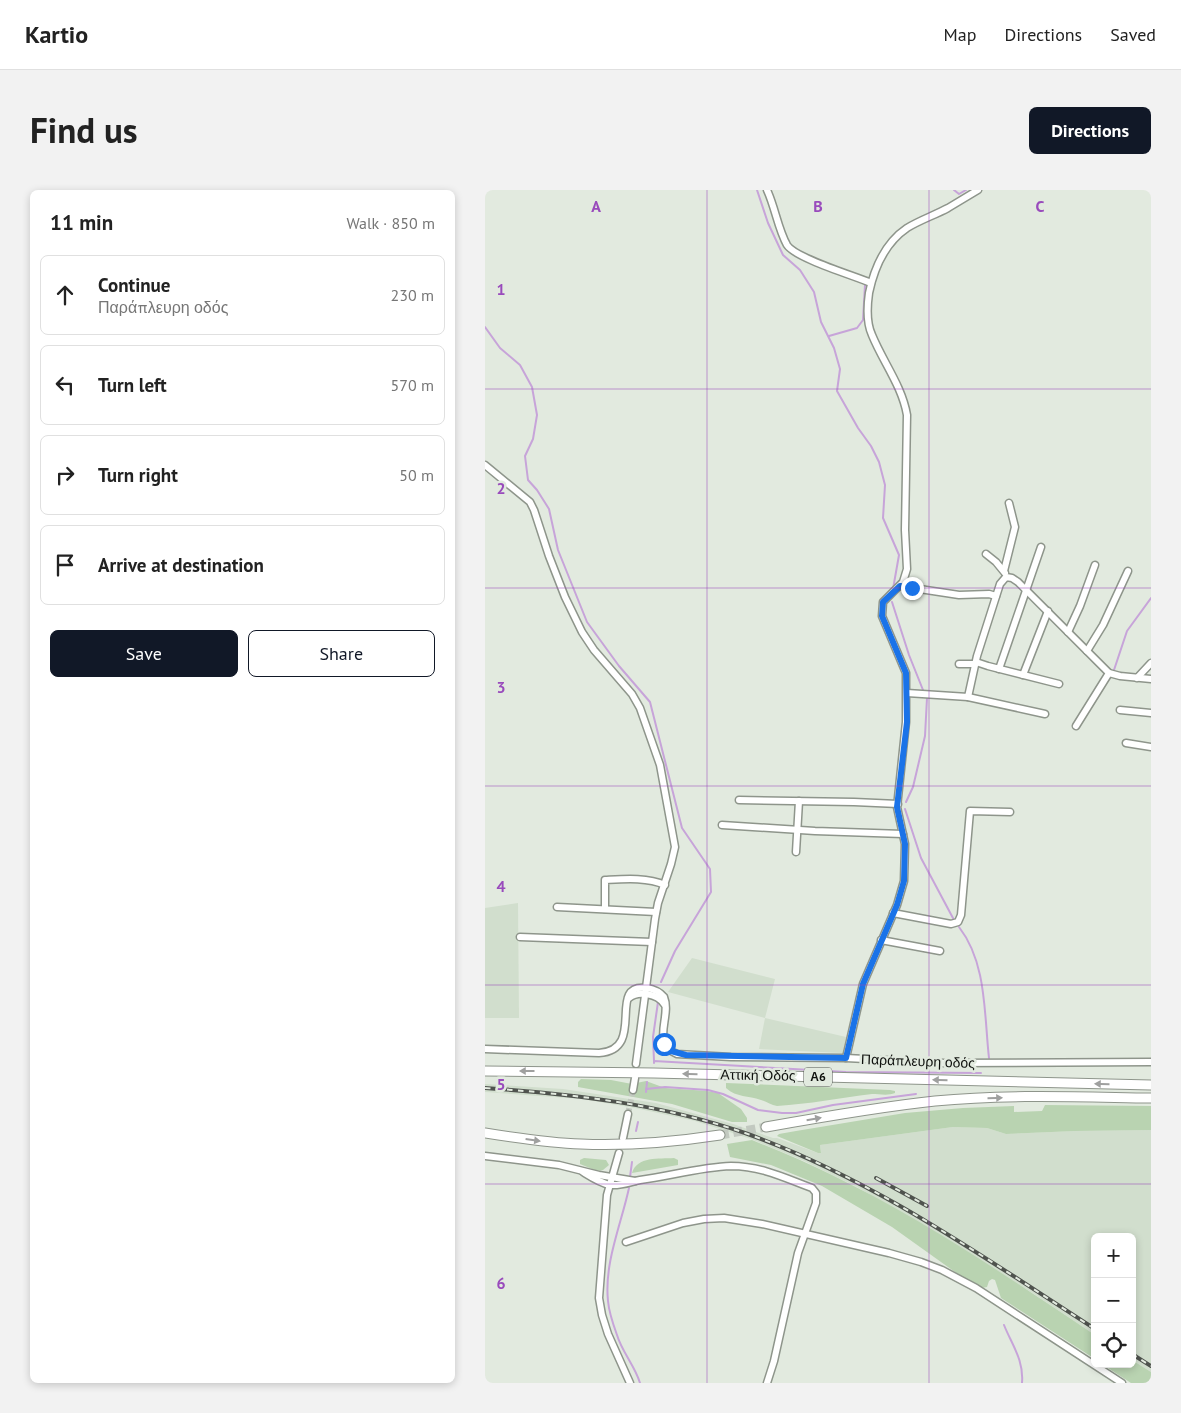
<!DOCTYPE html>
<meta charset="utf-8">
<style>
body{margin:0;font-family:"PT Sans",sans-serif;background:#f2f2f2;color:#222}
.controls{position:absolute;right:15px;bottom:15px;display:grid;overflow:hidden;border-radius:8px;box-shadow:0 2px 8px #0003}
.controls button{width:45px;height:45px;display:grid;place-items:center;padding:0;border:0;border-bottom:1px solid #e0e0e0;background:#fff;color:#222;font:25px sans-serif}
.stop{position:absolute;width:15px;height:15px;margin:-11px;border:4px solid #1a73e8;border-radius:50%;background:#fff}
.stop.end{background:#1a73e8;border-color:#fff;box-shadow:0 1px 5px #0008}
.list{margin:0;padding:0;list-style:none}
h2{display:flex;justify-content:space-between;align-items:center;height:65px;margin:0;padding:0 20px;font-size:21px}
h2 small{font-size:16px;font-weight:400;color:#767676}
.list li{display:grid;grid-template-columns:32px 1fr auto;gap:15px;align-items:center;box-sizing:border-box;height:80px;margin:0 10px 10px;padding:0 10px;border:1px solid #e0e0e0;border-radius:8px}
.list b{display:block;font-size:19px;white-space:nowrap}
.list p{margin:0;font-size:16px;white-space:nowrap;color:#767676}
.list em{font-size:16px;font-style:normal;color:#767676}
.actions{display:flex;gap:10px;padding:15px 20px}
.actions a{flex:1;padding:11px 0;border:1px solid #111827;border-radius:8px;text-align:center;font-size:18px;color:#111827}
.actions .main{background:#111827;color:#fff}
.icon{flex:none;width:28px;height:28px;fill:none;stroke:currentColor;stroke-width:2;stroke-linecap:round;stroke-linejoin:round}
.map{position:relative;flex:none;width:666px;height:1193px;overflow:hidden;border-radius:8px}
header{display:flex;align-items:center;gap:30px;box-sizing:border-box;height:70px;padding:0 25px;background:#fff;border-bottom:1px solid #e0e0e0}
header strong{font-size:24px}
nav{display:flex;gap:28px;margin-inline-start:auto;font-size:18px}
.intro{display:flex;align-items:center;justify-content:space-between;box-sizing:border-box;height:120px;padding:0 30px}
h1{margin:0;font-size:35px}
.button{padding:12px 22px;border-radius:8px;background:#111827;color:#fff;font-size:18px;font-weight:700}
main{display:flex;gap:30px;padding:0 30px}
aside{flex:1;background:#fff;border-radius:8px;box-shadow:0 2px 8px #0003}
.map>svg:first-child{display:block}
.built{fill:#d1decd}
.green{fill:#b9d3b1}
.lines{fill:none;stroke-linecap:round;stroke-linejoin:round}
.stream{stroke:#c7a4d9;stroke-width:2}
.minor-tunnel{stroke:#c2c9c0;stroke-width:6;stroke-dasharray:6 3;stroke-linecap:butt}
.highway-tunnel{stroke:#c2c9c0;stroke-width:9;stroke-dasharray:9 4.5;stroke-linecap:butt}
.minor-casing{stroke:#8e958b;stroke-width:9}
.highway-casing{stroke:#8e958b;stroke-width:11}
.minor{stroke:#fff;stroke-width:6}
.highway{stroke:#fff;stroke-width:9}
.rail-casing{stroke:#4f534e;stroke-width:4}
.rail{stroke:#e2eadf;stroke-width:2;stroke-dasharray:5.5;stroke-linecap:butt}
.oneway{fill:#9fa09f}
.route{stroke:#1a73e8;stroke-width:6}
.grid{fill:none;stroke:#994bbc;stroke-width:1;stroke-opacity:0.55}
.labels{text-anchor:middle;stroke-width:5;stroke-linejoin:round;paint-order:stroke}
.shield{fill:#e2eadf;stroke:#4e524d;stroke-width:1}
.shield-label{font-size:12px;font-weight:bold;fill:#0f110e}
.street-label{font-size:14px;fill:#0f110e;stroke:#e2eadf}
.grid-label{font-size:16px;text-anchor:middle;font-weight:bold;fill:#994bbc;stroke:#e2eadf;stroke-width:5;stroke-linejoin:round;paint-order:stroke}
</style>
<header>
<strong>Kartio</strong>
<nav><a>Map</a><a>Directions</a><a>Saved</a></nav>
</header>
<div class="intro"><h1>Find us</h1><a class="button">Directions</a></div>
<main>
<aside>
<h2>11 min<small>Walk · 850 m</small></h2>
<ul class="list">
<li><svg class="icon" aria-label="ahead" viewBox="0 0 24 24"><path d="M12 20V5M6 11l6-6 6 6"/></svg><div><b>Continue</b><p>Παράπλευρη οδός</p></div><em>230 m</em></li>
<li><svg class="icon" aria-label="left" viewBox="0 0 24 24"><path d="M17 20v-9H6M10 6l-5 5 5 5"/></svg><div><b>Turn left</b></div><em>570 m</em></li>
<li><svg class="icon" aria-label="right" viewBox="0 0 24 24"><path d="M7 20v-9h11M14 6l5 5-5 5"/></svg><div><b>Turn right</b></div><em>50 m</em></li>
<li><svg class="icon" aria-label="arrive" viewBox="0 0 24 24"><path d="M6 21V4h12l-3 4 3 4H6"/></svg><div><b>Arrive at destination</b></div></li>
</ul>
<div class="actions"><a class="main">Save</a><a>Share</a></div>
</aside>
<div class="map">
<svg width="666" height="1193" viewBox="0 0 666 1193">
<rect width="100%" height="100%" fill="#e2eadf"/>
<g class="built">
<path d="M33 713 34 828H0V718Z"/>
<path d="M207 768 290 789 280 828 361 847 358 863 274 859 280 828 183 802Z"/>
<path d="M0 894 78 899 171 913 248 934 288 948H292L333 963 336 962 335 955 468 937 502 938 521 944 590 941 666 940V1182L647 1170V1047H610V1145L549 1104 426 1028 372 997 319 971 266 949 210 931 150 918 97 909 0 902Z"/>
</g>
<g class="green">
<path d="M96 889 126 890 147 894 161 891 180 898 222 901 233 903 256 919 262 928V932H247L187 914 93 897V892Z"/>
<path d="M241 893 405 900 410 901V903C403 906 394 904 387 904 355 908 324 914 292 916 286 915 282 912 276 910 263 905 252 908 241 898Z"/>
<path d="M560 915 666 916V940L590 941 521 944 502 938 468 937 335 955 336 963H333L292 946 294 944 311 941 420 923 478 918 529 916V922L557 921Z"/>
<path d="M267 950C294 961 321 972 347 985 438 1029 526 1089 610 1145V1169L516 1108 510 1090 507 1089 504 1091 502 1097 497 1098 477 1087 407 1037 337 996 286 975 245 967 242 954Z"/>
<path d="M99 968 121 970 124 975 118 980 112 981 95 974V970Z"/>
<path d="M189 968 193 970V975L147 983C152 966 174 969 189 968Z"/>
<path d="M647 1170 666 1182V1193H646L617 1174H647Z"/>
</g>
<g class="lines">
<g class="stream">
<path d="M272 0 283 33 298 65 315 80 329 102 336 132 349 158 355 179 352 201 373 238 386 256 394 272 400 295 398 328 414 365 408 399"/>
<path d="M469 0 474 4 481 0"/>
<path d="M0 137 15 158 35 175 47 197 52 225 48 249 40 266 43 290 52 300 64 319 73 360 102 432 134 476 165 512 197 638 225 679 226 702 190 761 176 792"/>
<path d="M344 146 372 138 378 130 380 95"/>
<path d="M407 412 424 465 438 500"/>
<path d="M629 480 642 441 666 408"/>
<path d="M421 612 428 597 440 546 442 508"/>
<path d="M420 619 436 668 469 730"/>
<path d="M474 737C502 773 499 824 504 868"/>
<path d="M169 871 168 847 173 812"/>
<path d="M169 873V871L361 882 496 883"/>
<path d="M161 899 180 897 223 900 238 904 273 920 297 923H311L348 915 431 904"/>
<path d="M161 902 162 892"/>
<path d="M151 941 153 932"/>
<path d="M145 987 147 972"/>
<path d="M144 998C136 1035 119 1073 123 1111 124 1123 128 1134 132 1145 137 1162 150 1176 155 1193"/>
<path d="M519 1135C527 1155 539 1170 537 1193"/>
</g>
<path class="minor-tunnel" d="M143 924 148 900"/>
<path class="highway-tunnel" d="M235 945 281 937"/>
<defs>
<g id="minor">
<path d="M282 0C290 17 293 39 302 55 310 68 370 86 386 93"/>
<path d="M0 275 45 312 49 320 64 366 80 407 97 442 109 460 147 504 155 518 175 575 190 657 186 674 173 713 170 729 151 874"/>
<path d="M501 364 511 372 520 383"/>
<path d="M519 381 530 337 524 313"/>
<path d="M415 396 474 405 504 404 511 406"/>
<path d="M583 442 595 416 610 375"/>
<path d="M602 461 618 435 643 381"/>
<path d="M491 472 503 476 574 494"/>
<path d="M474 474H490"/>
<path d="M514 479 556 357"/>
<path d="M538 485 563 421"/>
<path d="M652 488 666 473"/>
<path d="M422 503 483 507 492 466 515 394 521 387 527 388 533 392 624 483 635 486 666 489"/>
<path d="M483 507 560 524"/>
<path d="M635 520 666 523"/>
<path d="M591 536 624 483"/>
<path d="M641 553 666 557"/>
<path d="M254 610 369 612 413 614"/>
<path d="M237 635 330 641 418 644"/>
<path d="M311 662 314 611"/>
<path d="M72 717 171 722"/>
<path d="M120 719V690C139 689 162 687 180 695"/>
<path d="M408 723 466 734 473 732 476 725 485 621 525 622"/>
<path d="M35 747 167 752"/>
<path d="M396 750 455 761"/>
<path d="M144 808C153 800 173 804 179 814"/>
<path d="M0 859 114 863C163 860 120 792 162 798 168 799 174 801 179 807 187 827 165 853 192 864L246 867 361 868 458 873 666 872"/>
<path d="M361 868 378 794 412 715 419 691 420 654 412 617 421 532V483L397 426 398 412 418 392 422 379 420 340 422 225C417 196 398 172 387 145 381 132 382 117 384 103 389 79 400 53 422 38 435 30 450 25 463 18 473 12 483 6 493 0"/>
<path d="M148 900 150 888"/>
<path d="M138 948 143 924"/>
<path d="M134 963 122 1005 114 1108 117 1125 123 1144 145 1193"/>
<path d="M0 966 74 975 114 985 150 991"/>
<path d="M98 982C106 987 115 993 125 995 137 996 145 992 155 990 185 986 216 977 246 976 276 976 300 988 327 998L331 1003V1013L313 1063 289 1171 282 1193"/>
<path d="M141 1052 198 1033 219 1029 239 1028 277 1034 404 1063 436 1072 457 1080 491 1098 637 1193"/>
</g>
<g id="highway">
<path d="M0 881 169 883 666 895"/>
<path d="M281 937C337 927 393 917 450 911 522 904 594 907 666 908"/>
<path d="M0 943C32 948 64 953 96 954 142 956 189 952 235 945"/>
</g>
</defs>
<use href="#minor" class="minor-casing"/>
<use href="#highway" class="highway-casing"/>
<use href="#minor" class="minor"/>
<use href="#highway" class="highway"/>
<defs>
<g id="rail">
<path d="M0 898C89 904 176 914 260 943 387 988 498 1067 610 1139"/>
<path d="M391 988 442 1016"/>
<path d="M647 1164 666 1176"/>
</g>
</defs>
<use href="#rail" class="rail-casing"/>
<use href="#rail" class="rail"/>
</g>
<defs><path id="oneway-solid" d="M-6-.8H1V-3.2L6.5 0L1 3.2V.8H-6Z" transform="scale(1.25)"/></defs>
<g class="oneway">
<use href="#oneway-solid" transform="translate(42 881) rotate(-180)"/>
<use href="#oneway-solid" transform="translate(205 884) rotate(-179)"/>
<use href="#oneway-solid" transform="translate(455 890) rotate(-179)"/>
<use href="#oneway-solid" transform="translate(617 894) rotate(-179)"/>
<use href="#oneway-solid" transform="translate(510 908) rotate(-2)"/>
<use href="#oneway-solid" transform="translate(329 929) rotate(-10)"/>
<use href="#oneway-solid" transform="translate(48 950) rotate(8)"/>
</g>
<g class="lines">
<path class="route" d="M179 854 186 861 201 865 361 868 378 794 412 715 419 691 420 654 412 617 422 532 421 483 397 426 398 412 415 396 427 398"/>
</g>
<path class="grid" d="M222 0V1193M444 0V1193M0 199H666M0 398H666M0 596H666M0 795H666M0 994H666"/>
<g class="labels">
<rect class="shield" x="319" y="877.5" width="28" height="19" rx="4"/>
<g class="shield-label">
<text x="333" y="891">Α6</text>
</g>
<g class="street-label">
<text transform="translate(433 871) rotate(2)" y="5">Παράπλευρη οδός</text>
<text transform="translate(273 885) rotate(1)" y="5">Αττική Οδός</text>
</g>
</g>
<g class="grid-label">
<text x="111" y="22">A</text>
<text x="333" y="22">B</text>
<text x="555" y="22">C</text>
<text x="16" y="105">1</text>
<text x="16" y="304">2</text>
<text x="16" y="503">3</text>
<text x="16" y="702">4</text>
<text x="16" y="900">5</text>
<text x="16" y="1099">6</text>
</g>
</svg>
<div class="controls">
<button>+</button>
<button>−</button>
<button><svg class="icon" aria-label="locate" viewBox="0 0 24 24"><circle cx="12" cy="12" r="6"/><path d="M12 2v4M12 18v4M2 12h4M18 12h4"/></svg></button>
</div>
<div class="stop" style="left:179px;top:854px"></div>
<div class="stop end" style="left:427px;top:398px"></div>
</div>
</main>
